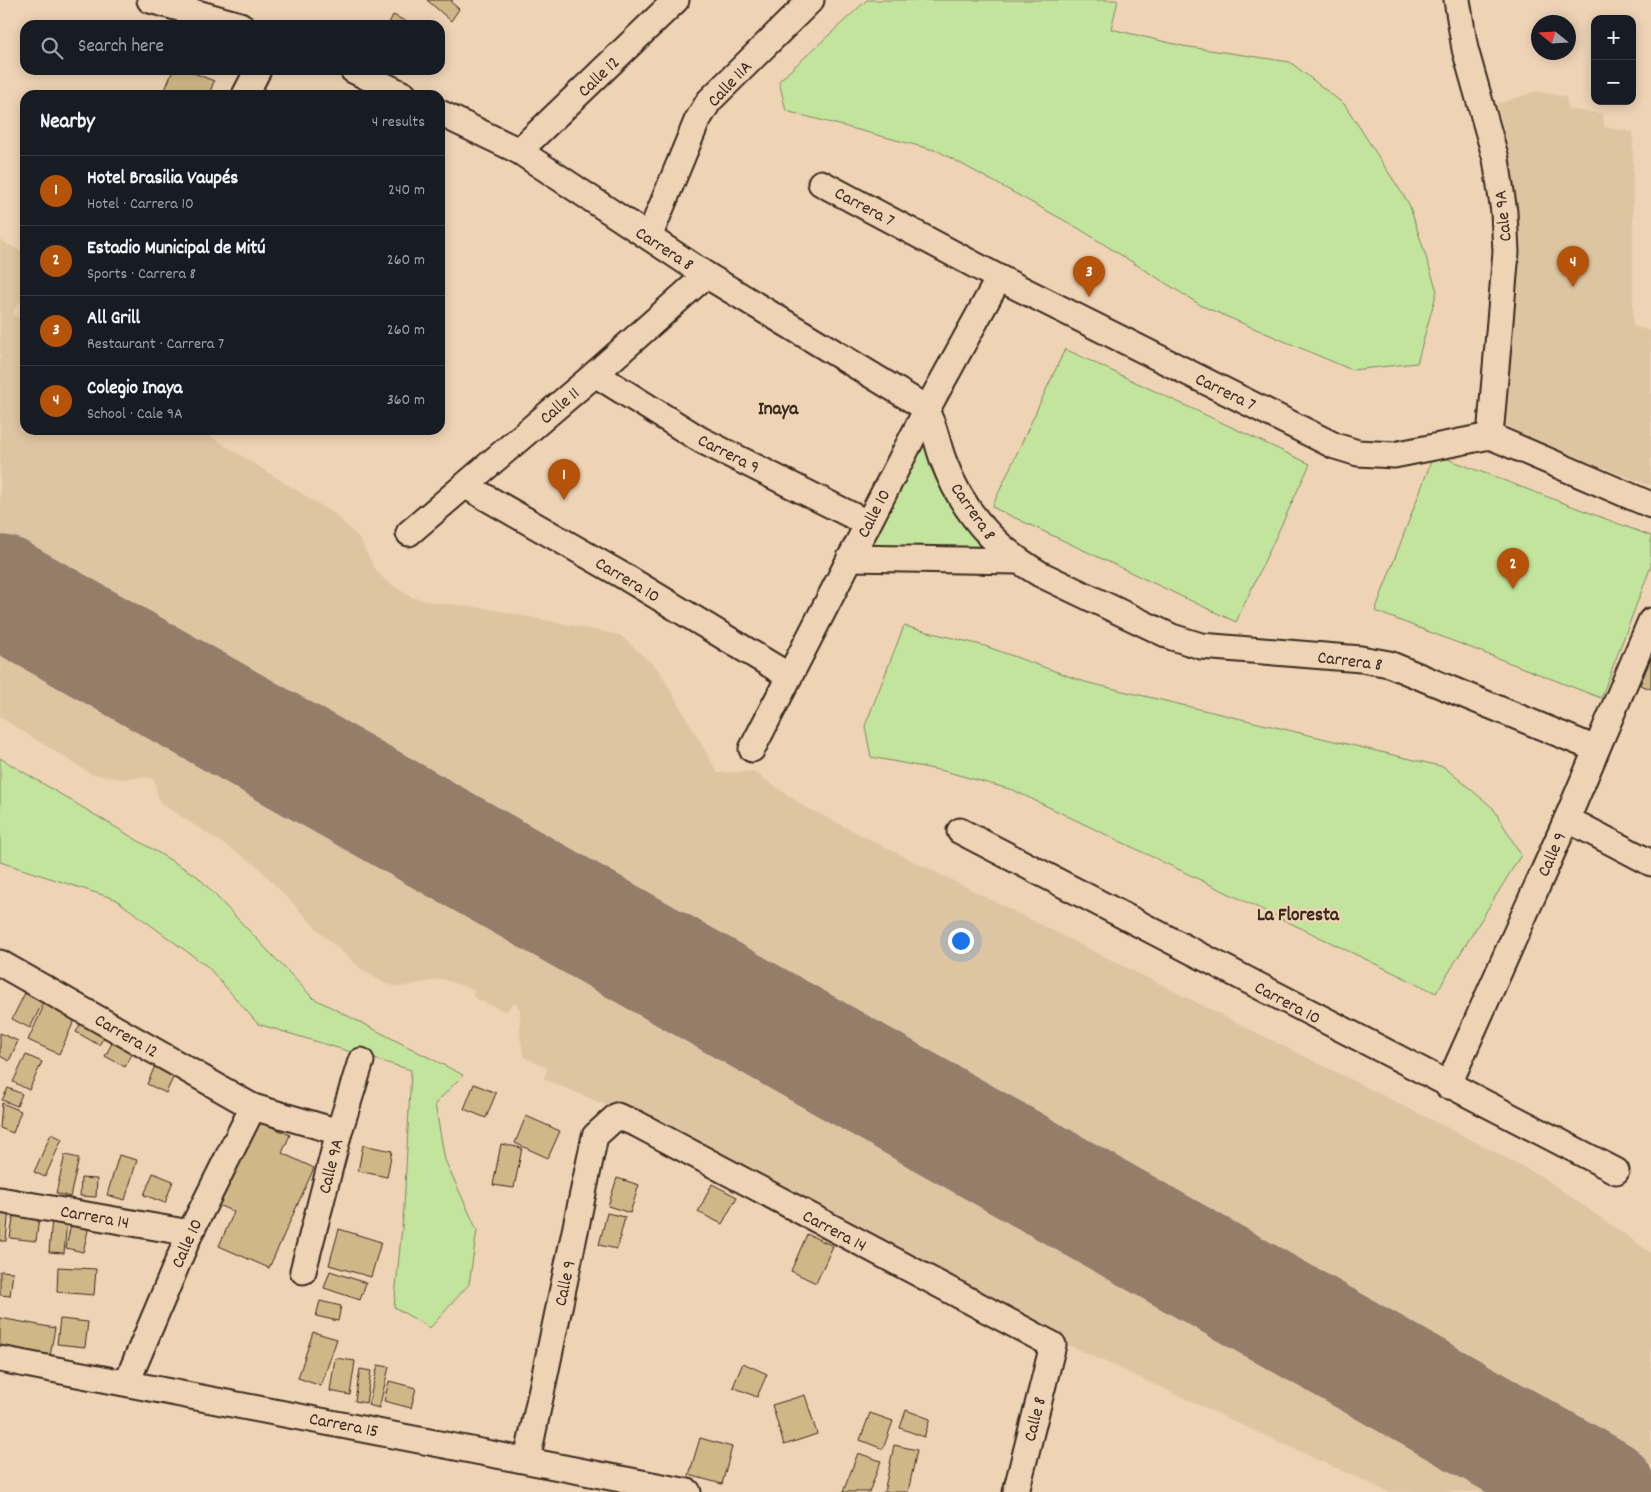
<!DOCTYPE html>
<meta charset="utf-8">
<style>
body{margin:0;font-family:Dekko,sans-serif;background:#242831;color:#f1f3f6}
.controls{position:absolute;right:15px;top:15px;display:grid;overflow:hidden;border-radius:10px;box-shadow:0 2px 12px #0003}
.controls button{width:45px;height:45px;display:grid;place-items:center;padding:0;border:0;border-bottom:1px solid #363941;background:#171b24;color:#f1f3f6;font:25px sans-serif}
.compass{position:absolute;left:1531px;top:15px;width:45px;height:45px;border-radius:50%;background:#171b24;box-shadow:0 2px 12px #0003;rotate:288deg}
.you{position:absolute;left:960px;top:940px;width:18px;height:18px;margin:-12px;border:4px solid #fff;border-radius:50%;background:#1a73e8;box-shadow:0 0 0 8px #1a73e833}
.badge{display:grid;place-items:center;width:32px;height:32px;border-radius:50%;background:#b45309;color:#fff;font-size:16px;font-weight:700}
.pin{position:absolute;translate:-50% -41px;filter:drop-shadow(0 1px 2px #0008)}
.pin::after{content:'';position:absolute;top:26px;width:18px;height:15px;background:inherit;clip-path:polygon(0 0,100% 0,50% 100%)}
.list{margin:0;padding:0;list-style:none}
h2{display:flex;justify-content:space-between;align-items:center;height:65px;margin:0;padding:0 20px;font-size:21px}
h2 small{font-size:16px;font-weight:400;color:#9ea1a6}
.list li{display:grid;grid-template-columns:32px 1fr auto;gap:15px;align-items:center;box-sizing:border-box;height:70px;padding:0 20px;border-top:1px solid #363941}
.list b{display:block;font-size:19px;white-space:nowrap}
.list p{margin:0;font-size:16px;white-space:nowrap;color:#9ea1a6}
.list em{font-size:16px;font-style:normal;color:#9ea1a6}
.icon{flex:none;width:28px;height:28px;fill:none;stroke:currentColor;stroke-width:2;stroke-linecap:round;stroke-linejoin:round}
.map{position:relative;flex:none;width:1651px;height:1492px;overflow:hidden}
.search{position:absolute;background:#171b24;box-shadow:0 2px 12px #0003;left:20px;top:20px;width:425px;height:55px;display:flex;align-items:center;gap:12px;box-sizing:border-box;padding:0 18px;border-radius:15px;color:#9ea1a6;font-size:19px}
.panel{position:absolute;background:#171b24;box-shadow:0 2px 12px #0003;left:20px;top:90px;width:425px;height:345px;border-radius:15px}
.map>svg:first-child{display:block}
.built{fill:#dec5a2}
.green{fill:#c2e49d;stroke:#7e875e}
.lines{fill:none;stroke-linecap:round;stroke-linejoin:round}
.runway{stroke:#947e6a;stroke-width:112}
.building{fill:#d0b788;stroke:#3b2a1e}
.minor-casing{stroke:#3b2a1e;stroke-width:29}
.minor{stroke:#eed3b5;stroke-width:25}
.labels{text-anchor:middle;stroke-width:5;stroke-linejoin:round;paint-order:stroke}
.street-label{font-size:18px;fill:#3b2a1e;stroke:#eed3b5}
.neighbourhood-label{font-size:19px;font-weight:bold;fill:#3b2a1e;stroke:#eed3b5}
</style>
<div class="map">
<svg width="1651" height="1492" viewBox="0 0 1651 1492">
<rect width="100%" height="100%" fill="#eed3b5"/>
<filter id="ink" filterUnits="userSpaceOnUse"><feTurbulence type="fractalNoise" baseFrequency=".02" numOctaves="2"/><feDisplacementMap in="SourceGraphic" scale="10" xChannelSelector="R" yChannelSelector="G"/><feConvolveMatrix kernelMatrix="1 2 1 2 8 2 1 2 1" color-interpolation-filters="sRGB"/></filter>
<g filter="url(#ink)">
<g class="built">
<path d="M1537 91 1566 97 1568 109 1603 114 1604 127 1633 132V326L1651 331V486L1502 429 1517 249 1507 143 1497 104Z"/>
<path d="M0 240 25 253V295L13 312 15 316 25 321V430H200L336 515 359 538 374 567 385 580 411 597 435 603 485 608 620 635 659 670 718 773 753 771 805 807 1462 1135 1544 1178 1651 1253V1492H1388L1051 1337 613 1108 544 1079 547 1068 524 1057 520 1038V1010L516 1004H512L506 1012 473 997 474 990 442 979 400 987 385 984 360 968 323 935 256 865 163 805 159 801 154 780 147 777 120 779 91 774 0 717Z"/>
</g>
<g class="green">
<path d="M867 0H1118L1111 29 1183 46 1290 62 1345 105 1409 204 1437 291 1417 363 1352 370 1202 306 1078 228 938 151 786 111 779 81Z"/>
<path d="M1065 349 1310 464 1236 622 992 507Z"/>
<path d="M926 432 929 465 947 501 994 553 867 548Z"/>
<path d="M1434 454 1651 536V566L1601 698 1375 611Z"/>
<path d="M904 626 985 646 1085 682 1444 767 1493 808 1521 855 1436 993 1013 790 944 771 871 757 865 726Z"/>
<path d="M0 758 197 876 313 998 463 1075 435 1104 445 1160 477 1230 469 1284 430 1328 394 1307 404 1207 411 1070 258 1024 208 967 115 899 0 862Z"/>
</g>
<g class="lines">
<path class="runway" d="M0 591 1600 1492"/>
</g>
<g class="building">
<path d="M427 0H453L451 2 459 9 451 21Z"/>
<path d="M393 15 413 25H388Z"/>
<path d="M173 70H186L214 81 209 95H180L165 90Z"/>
<path d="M1651 658V689L1640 685Z"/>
<path d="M29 985 47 994 30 1028 12 1019Z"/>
<path d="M46 1001 77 1015 59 1054 28 1040Z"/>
<path d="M86 1014 110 1028 99 1045 76 1032Z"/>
<path d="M0 1033 18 1041 9 1061 0 1056Z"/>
<path d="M115 1038 135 1049 125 1067 105 1056Z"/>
<path d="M26 1055 42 1062 29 1090 13 1082Z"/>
<path d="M158 1059 178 1067 166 1093 147 1084Z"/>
<path d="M474 1084 496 1093 486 1118 464 1109Z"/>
<path d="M8 1088 22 1094 17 1106 2 1100Z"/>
<path d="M2 1103 21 1111 13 1133 0 1128Z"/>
<path d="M526 1116 560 1131 548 1158 515 1143Z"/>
<path d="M256 1120 290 1135 282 1153 314 1168 269 1268 219 1246 234 1212 218 1205Z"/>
<path d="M51 1134 62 1139 45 1177 34 1172Z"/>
<path d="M501 1144 522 1148 514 1188 493 1185Z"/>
<path d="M363 1145 392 1151 387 1177 358 1171Z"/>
<path d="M65 1155 79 1158 70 1197 56 1193Z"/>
<path d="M119 1155 137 1160 125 1200 107 1195Z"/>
<path d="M153 1173 173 1181 165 1203 144 1195Z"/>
<path d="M81 1178 97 1179 96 1197 80 1196Z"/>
<path d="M617 1178 639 1185 630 1213 608 1206Z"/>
<path d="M712 1184 737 1197 722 1224 698 1212Z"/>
<path d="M0 1207 9 1208 6 1241H0Z"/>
<path d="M15 1207 40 1210 36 1241 10 1238Z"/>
<path d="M607 1213 625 1217 617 1249 599 1245Z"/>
<path d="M72 1218 90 1222 83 1252 66 1248Z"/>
<path d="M52 1219 67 1220 64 1253 49 1252Z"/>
<path d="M339 1229 381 1242 371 1277 329 1265Z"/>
<path d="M807 1234 833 1246 816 1283 791 1271Z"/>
<path d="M58 1267 96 1269 94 1295 57 1292Z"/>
<path d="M0 1271 13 1272 10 1296 0 1295Z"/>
<path d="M330 1271 366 1283 360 1300 324 1288Z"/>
<path d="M320 1301 341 1306 338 1321 316 1316Z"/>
<path d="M0 1318 55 1328 50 1356 0 1347Z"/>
<path d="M60 1319 88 1322 85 1347 57 1344Z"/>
<path d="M313 1332 337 1339 321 1386 298 1378Z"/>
<path d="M335 1358 355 1361 350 1395 330 1391Z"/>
<path d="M743 1363 767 1374 757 1397 733 1387Z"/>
<path d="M378 1365 389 1367 379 1408 368 1405Z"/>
<path d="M360 1369 371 1371 366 1403 355 1401Z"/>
<path d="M389 1381 416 1388 411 1408 384 1401Z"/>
<path d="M805 1395 817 1434 784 1445 772 1405Z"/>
<path d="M906 1410 930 1419 924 1437 900 1428Z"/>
<path d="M870 1413 893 1421 883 1449 860 1440Z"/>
<path d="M700 1438 732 1447 722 1484 689 1475Z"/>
<path d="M894 1445 917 1450 908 1492H884Z"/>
<path d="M858 1453 881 1461 869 1492H843Z"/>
</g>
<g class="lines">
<defs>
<g id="minor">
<path d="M150 0 240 25"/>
<path d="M1457 0 1465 49 1496 159 1504 212 1506 252 1490 436"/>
<path d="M353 70 404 95"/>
<path d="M245 95 258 70"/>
<path d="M440 113 519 151 706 275 921 405C935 421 936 443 944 462 962 511 995 548 1040 574L1172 637 1201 646 1361 659 1389 664 1596 749"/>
<path d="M519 151 676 0"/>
<path d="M821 183 999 278 1335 446 1358 453 1394 455 1490 436 1651 505"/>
<path d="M649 237 697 121 709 101 811 0"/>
<path d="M595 374 701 440 867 523"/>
<path d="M466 486 627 578 789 676"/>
<path d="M409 533 595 374 706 275"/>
<path d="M850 558 1017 561"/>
<path d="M752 749 926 411 999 278"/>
<path d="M1567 819 1651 863"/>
<path d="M960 831 1616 1171"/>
<path d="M0 963 253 1107 339 1132"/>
<path d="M1448 1086 1567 819 1651 621"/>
<path d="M0 1200 190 1233"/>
<path d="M303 1271 339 1132 361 1061"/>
<path d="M0 1359 688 1492"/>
<path d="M127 1382 190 1233 253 1107"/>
<path d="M527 1460 595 1136 617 1116 637 1124 1053 1345 1016 1492"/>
</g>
</defs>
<use href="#minor" class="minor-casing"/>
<use href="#minor" class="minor"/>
</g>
</g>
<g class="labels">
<g class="street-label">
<text transform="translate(598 76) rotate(-44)" y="6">Calle 12</text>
<text transform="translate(729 83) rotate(-47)" y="6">Calle 11A</text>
<text transform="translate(865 206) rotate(28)" y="6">Carrera 7</text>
<text transform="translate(1502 216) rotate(-96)" y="6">Cale 9A</text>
<text transform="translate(665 248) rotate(33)" y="6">Carrera 8</text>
<text transform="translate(1226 391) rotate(26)" y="6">Carrera 7</text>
<text transform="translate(559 405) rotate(-41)" y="6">Calle 11</text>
<text transform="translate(729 453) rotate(27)" y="6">Carrera 9</text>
<text transform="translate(974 511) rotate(55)" y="6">Carrera 8</text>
<text transform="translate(873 513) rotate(-63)" y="6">Calle 10</text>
<text transform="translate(628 579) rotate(31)" y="6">Carrera 10</text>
<text transform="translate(1350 660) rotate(7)" y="6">Carrera 8</text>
<text transform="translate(1551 854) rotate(-66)" y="6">Calle 9</text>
<text transform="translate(1288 1002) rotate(28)" y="6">Carrera 10</text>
<text transform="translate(127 1035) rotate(30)" y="6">Carrera 12</text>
<text transform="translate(330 1166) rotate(-76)" y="6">Calle 9A</text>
<text transform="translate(95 1216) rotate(10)" y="6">Carrera 14</text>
<text transform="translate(835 1230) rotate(28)" y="6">Carrera 14</text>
<text transform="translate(186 1243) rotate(-66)" y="6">Calle 10</text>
<text transform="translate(564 1283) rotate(-78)" y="6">Calle 9</text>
<text transform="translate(1034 1419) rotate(-76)" y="6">Calle 8</text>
<text transform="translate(344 1424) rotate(11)" y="6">Carrera 15</text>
</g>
<g class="neighbourhood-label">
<text x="778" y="414">Inaya</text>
<text x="1298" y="920">La Floresta</text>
</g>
</g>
</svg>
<div class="controls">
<button>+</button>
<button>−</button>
</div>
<svg class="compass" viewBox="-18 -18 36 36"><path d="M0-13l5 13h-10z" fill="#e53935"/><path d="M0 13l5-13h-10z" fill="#9ea1a6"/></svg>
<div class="you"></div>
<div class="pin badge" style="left:564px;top:500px">1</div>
<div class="pin badge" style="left:1513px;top:589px">2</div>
<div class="pin badge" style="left:1089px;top:297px">3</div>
<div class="pin badge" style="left:1573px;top:287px">4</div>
<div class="search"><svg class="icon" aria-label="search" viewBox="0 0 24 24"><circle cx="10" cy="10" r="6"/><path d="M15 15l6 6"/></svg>Search here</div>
<section class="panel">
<h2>Nearby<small>4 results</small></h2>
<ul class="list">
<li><span class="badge">1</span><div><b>Hotel Brasilia Vaupés</b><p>Hotel · Carrera 10</p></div><em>240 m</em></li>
<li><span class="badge">2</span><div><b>Estadio Municipal de Mitú</b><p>Sports · Carrera 8</p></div><em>260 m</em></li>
<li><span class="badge">3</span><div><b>All Grill</b><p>Restaurant · Carrera 7</p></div><em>260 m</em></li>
<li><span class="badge">4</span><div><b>Colegio Inaya</b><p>School · Cale 9A</p></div><em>360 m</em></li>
</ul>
</section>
</div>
